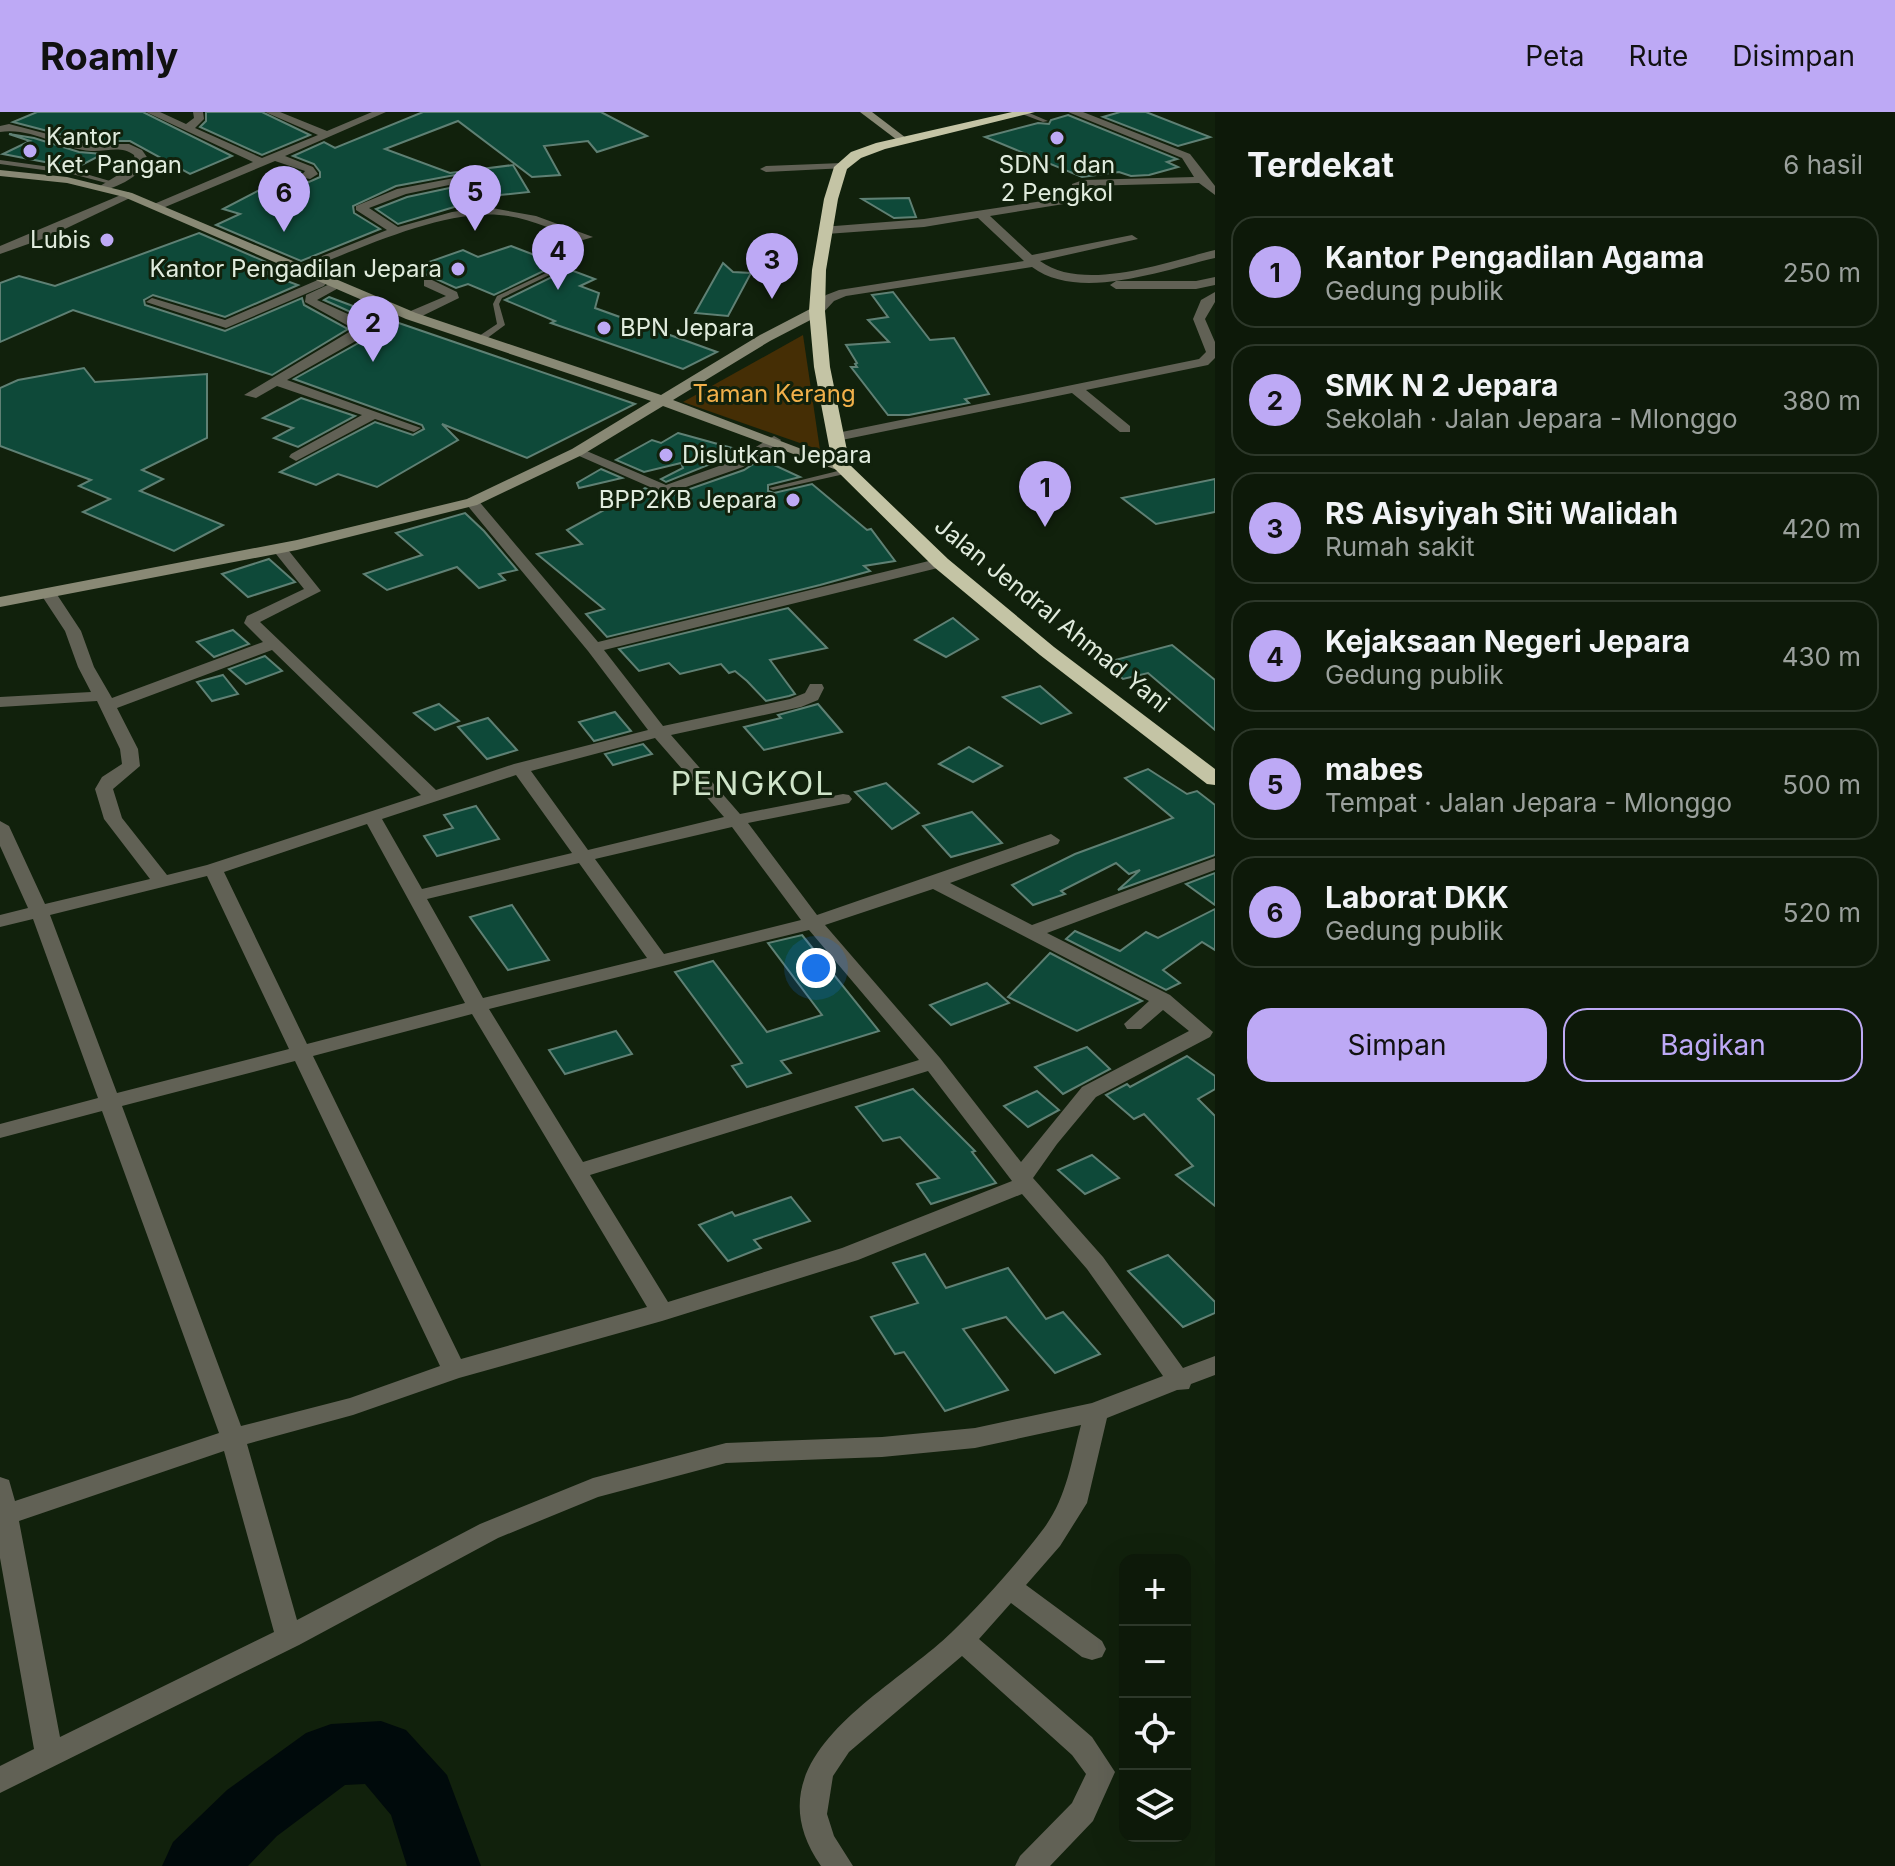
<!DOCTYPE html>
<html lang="id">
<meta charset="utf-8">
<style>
body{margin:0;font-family:Inter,sans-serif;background:#1b2617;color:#f1f3f6}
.controls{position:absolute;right:24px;bottom:24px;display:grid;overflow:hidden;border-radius:16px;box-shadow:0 8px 32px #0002}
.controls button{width:72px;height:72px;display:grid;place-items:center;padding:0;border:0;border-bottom:2px solid #2d382a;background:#0d1909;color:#f1f3f6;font:40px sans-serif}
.you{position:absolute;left:816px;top:856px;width:28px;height:28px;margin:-20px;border:6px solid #fff;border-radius:50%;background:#1a73e8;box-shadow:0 0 0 12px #1a73e833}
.badge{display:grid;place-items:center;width:52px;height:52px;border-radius:50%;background:#bda9f5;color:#111;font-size:26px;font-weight:700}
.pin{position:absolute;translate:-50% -66px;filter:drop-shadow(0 2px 4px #0008)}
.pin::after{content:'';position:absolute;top:42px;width:28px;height:24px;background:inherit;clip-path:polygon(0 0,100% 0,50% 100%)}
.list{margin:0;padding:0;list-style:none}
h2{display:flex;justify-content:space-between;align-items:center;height:104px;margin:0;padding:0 32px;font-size:34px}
h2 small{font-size:26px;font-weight:400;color:#9aa09c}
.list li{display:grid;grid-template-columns:52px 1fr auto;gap:24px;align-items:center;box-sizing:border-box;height:112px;margin:0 16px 16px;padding:0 16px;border:2px solid #2d382a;border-radius:24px}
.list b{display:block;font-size:30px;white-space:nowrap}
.list p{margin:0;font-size:26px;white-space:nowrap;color:#9aa09c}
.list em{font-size:26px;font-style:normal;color:#9aa09c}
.actions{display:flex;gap:16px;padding:24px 32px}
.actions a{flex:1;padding:18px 0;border:2px solid #bda9f5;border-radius:24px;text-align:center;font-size:28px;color:#bda9f5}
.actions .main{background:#bda9f5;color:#111}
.icon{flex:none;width:44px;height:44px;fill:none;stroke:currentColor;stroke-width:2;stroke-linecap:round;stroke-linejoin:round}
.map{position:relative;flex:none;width:1215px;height:1754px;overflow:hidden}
header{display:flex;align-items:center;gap:48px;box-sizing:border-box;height:112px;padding:0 40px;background:#bda9f5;color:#111}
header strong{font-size:38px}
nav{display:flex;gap:44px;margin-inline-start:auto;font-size:28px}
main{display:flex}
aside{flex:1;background:#0d1909}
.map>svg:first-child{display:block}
.green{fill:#452e05}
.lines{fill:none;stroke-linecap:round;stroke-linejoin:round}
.river{fill:#000a0b;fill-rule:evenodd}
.building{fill:#0e4939;stroke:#5f8074;stroke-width:2}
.lane{fill:#616155;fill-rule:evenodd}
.street{fill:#616155;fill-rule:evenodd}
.secondary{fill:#898975;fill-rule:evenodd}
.highway{fill:#c4c4a5;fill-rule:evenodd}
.poi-dot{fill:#bda9f5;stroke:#11210c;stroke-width:3}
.labels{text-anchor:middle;stroke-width:6;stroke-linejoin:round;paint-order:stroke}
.far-poi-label{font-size:24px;fill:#e0ebdd;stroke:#11210c;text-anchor:start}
.far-park-label{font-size:24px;fill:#f1b04a;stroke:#11210c}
.far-street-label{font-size:24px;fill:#e0ebdd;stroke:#11210c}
.quarter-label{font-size:32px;letter-spacing:2px;fill:#cfe4c9;stroke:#11210c}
</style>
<header>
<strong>Roamly</strong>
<nav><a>Peta</a><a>Rute</a><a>Disimpan</a></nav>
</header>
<main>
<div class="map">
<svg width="1215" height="1754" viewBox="0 0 1215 1754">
<rect width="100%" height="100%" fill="#11210c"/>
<path class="green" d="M803 223 820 338 683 290Z"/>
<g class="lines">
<path class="river" d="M381 1609 406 1618 447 1663 481 1754H407L391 1703 365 1672 345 1673 277 1724 248 1754H162L173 1730 227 1678 306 1621 331 1612Z"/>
</g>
<g class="building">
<path d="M37 0H143L232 44 190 62 130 29H86L13 10Z"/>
<path d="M206 0H262L310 23 262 43 200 15 206 9Z"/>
<path d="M423 0H601L647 24 597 40 588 29 544 34 560 63 532 65 458 9 385 37 450 61 513 53 529 80 490 84 483 68 455 63 396 74 353 94 354 101 380 117 301 149 216 113 240 102 223 97 296 59 300 60 297 65 299 68 309 70 320 65V60L314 52 293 44 324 30 335 36Z"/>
<path d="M1120 0H1146L1210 25 1178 34 1103 5Z"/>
<path d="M1068 3 1177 47 1167 50 1178 55 1149 63 1131 64 1119 60 1082 65 985 25 1038 11 1049 12 1051 8Z"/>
<path d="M9 22 34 26 79 40 103 42 76 56 3 42 30 29Z"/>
<path d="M454 75 471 78 474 89 398 112 376 97 407 85Z"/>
<path d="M909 86 916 105 894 106 862 87Z"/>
<path d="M199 121 280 156 265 161 298 173 225 205 153 183 144 188 145 193 225 219 302 186 304 193 348 217 272 263 73 198 0 230V171L19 164 55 174Z"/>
<path d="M511 134 558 152 494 183 468 172 456 176 412 156 463 138 478 145Z"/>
<path d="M723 151 733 160 751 161 728 204 695 201Z"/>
<path d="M568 157 595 167 580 174 599 181 595 196 717 240 683 257 551 211 555 209 505 188Z"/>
<path d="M893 180 930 228 954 226 989 282 965 287 969 291 909 303H888L851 255H857L855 252 857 251 846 233 889 230 868 208 888 205 872 183Z"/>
<path d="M329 185 390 208 635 292 527 346 442 312 458 328 377 375 338 362 316 373 280 360 375 310 413 323 424 317 422 313 294 267 362 229 370 219 362 205 324 188Z"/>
<path d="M84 256 95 270 207 262V326L142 358 163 367 140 379 223 413 174 439 83 400 110 387 79 374 91 368 0 334V276L18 268Z"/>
<path d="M301 286 355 304 298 335 274 326 293 316 263 306Z"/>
<path d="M678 321 743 339 666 370 661 367 683 356 681 351 644 360 616 348 652 328 661 331Z"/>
<path d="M761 347 800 365 768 373V379L774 381 812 372 867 418 871 417 895 449 864 454 870 459 820 473 607 525 586 502 604 497 537 442 582 432 567 418 645 376 667 385 744 358Z"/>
<path d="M601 357 622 366 579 376 577 371Z"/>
<path d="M1215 367V400L1156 412 1122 386Z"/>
<path d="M465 401 484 419 517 458 499 462 505 468 479 476 457 455 387 478 364 462 422 443 396 421Z"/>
<path d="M269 447 295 470 248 485 222 462Z"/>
<path d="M788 496 827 536 770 548 795 582 789 584 766 589 747 569 735 559 729 561 721 552 680 562 669 551 639 559 619 537Z"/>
<path d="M953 506 978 527 946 545 915 528Z"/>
<path d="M233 518 249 532 214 545 197 530Z"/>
<path d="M1172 533 1215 568V618L1148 561 1123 567 1104 551Z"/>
<path d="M265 544 282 559 246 572 229 557Z"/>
<path d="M223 563 238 582 212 589 197 570Z"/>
<path d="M1040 574 1071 601 1041 612 1003 585Z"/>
<path d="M439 592 459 609 435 618 414 601Z"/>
<path d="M818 592 842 620 764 638 744 615 781 606 778 603Z"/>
<path d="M615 600 631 619 594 629 579 610Z"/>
<path d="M488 606 517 638 487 647 458 615Z"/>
<path d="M643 632 652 642 613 653 605 642Z"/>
<path d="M969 635 1002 654 973 670 939 652Z"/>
<path d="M1148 657 1187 682 1197 679 1215 693V743L1118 778 1140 758 1129 762 1116 751 1061 779 1065 782 1033 793 1012 773 1075 742 1173 706 1125 666Z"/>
<path d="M886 671 919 701 892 717 855 680Z"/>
<path d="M476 694 499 727 437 744 424 724 453 716 444 703Z"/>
<path d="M972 700 1002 731 951 745 923 714Z"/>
<path d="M1215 761V793L1186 772Z"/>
<path d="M512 793 549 848 508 858 470 805Z"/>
<path d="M1215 797V838L1202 830 1163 858 1180 871 1166 878 1066 827 1075 819 1120 839 1146 820 1158 826Z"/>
<path d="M802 823 879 919 781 949 791 961 747 975 732 954 742 951 675 860 713 849 767 920 822 903 768 831Z"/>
<path d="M1050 841 1142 889 1077 919 1008 885Z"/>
<path d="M987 871 1009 891 951 913 930 893Z"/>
<path d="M616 919 632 942 565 962 549 938Z"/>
<path d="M1087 935 1110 957 1063 982 1035 955Z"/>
<path d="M1187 944 1215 964V977L1198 987 1215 1004V1094L1176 1063 1193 1054 1144 1002 1134 1007 1106 983 1127 972 1130 975Z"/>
<path d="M913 977 975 1039 972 1040 996 1071 931 1092 917 1072 939 1066 900 1025 883 1029 856 995Z"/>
<path d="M1037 979 1059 998 1028 1015 1004 994Z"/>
<path d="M1092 1043 1119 1066 1085 1082 1058 1058Z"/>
<path d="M791 1085 810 1109 754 1128 761 1136 728 1149 699 1113 732 1100 735 1104Z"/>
<path d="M925 1142 946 1176 1008 1156 1046 1207 1063 1200 1100 1242 1055 1261 1006 1205 963 1217 1008 1278 945 1299 904 1240 895 1242 871 1205 918 1191 893 1151Z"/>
<path d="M1168 1143 1215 1190V1201L1183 1215 1128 1159Z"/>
</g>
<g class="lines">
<g class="lane">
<path d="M1022 0H1027L1048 9 1043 10 1022 2Z"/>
<path d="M0 48 72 58 117 71 114 73 72 62 0 52Z"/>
<path d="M561 154 566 155 502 186 499 192 505 213 482 230H476V226L497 212 493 192 497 184Z"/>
<path d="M846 357H849V361L773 378 769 376Z"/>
</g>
<g class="street">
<path d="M146 0H160L186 12 194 6 193 0H203L204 7 195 16 262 46 318 23 265 0H280L327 19 372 0H386L285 44 313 55 318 62 310 67 300 65 305 59 275 49 158 98 154 96V92L253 50Z"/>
<path d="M1068 0H1083L1190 42 1215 74V83L1199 71 1085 74 1082 75 1085 83 1076 90 990 104 1032 143 1132 123 1138 127 1040 149C1084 181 1166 150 1215 138V146C1163 158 1079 190 1032 155L846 184 834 189 822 202H812V196L826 183 839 178 1024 149 978 106 924 115 826 122 822 121V115L924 107 1069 85 1073 82 1072 72 1083 68 1194 65 1182 46Z"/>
<path d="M9 12 86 32H129L142 38 149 48C144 61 114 79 100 78V74L136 52 134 43C120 33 107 40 91 39 60 37 32 15 0 20V14Z"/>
<path d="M842 51 848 54 846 56 766 60 760 57 766 54Z"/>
<path d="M454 66 482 71 492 96 536 104 593 125 583 128C555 119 528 105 499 103 441 98 357 138 302 159L292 156 387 118 356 98V94L397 77ZM454 72 473 75 480 96 452 100 398 115 369 96 406 82Z"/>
<path d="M128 80 134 83 132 85 48 125 0 142V134Z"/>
<path d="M1215 165V173L1196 177H1116L1110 173 1116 169H1196Z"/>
<path d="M320 167 326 171 324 174 226 216 146 190 152 186 225 208Z"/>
<path d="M424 168H432L457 180 459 186 416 207H406V201L446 184 424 174Z"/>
<path d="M334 170 344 173 317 188 361 208 367 217 361 226 287 268 421 316 414 320 375 307 296 349 289 345 291 342 362 303 277 274 256 286 244 283 354 217 305 190 306 183Z"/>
<path d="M1215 180V190L1205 207 1215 230V246L1208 253 1086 278 1130 314V320H1120L1072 281 837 329 830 325 837 321 1199 247 1206 240 1193 207 1201 188Z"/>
<path d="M774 324 781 328 779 331 743 355 666 382 570 340 577 336 582 337 666 373 733 349Z"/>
<path d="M472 386 477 387 598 530 941 446 946 448V454L604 538 663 614 790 587 805 581 810 572H822L824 576 818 588 801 595 671 623 740 702 843 682 849 683 852 687 849 691 748 711 817 803 1051 722 1060 728 1058 732 950 771 1032 813 1215 746V758L1047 821 1170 883 1213 920 1210 925 1096 985 1057 1032 1033 1066 1103 1145 1183 1256 1215 1244V1263L1191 1272 1189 1277 1177 1278 1107 1306 1087 1391 1060 1434 1026 1473 1102 1529 1106 1537 1102 1545 1092 1548 1082 1545 1011 1491 979 1527 1092 1625 1115 1660 1093 1709 1050 1754H1015L1020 1744 1072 1691 1086 1662 1072 1643 962 1544 849 1640 833 1664 827 1702 834 1724 853 1754H821C746 1646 888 1582 952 1520 983 1490 1015 1454 1041 1420 1066 1389 1071 1351 1081 1313L975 1336 882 1345 726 1351 598 1385 498 1426 299 1533 0 1681V1654L34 1637 0 1446V1365L9 1368 15 1389 219 1321 102 999 0 1026V1012L98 986 33 807 0 815V803L28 796 0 734V709L9 714 45 792 150 767 104 707 95 677 102 665 122 652 120 637 97 589 0 595V585L91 580 78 555 65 519 40 481 48 476 54 478 81 519 94 555 112 586 263 530 244 511 247 504 304 477 272 437 280 432 285 434 321 479 260 510 436 678 514 652 648 618 588 539 467 393V387ZM272 538 421 683 207 753 167 763 122 706 113 677 140 654 138 637 117 596ZM655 626 724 705 588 738 531 659ZM516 663 572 741 422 777 382 707ZM367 712 465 891 307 932 224 760ZM732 715 801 808 664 842 595 747ZM579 751 647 846 483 886 427 787ZM207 764 289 937 117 981 50 803ZM933 777 1149 889 1124 912 1127 917H1141L1163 898 1189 919 1082 975 1021 1050 940 946 825 813ZM809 818 919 948 583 1050 489 897ZM472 902 647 1195 461 1247 313 944ZM295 949 440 1254 350 1286 241 1314 122 994ZM928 959 1012 1069 842 1136 668 1190 590 1063ZM1022 1082 1087 1157 1163 1264 1092 1291 975 1316 882 1325 726 1331 593 1366 480 1412 297 1508 247 1332 353 1303 459 1266 662 1209 858 1148ZM224 1339 274 1520 60 1625 19 1409Z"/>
</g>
<g class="secondary">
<path d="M860 0H872L910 29 901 31Z"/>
<path d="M0 58 67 65 132 81 416 201 661 283 760 223 812 196H822V202L770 229 673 288 849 355 842 359 837 358 663 294 582 343 477 393 297 438 0 495V485L297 428 467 387 572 337 651 289 406 207 124 85 67 71 0 64Z"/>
</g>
<path class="highway" d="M1012 0H1035L885 37 861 46 847 57 838 87 826 158 825 199 830 255 850 353 948 447 1054 535 1215 657V673L1207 672 1040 543 934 455 833 355 814 255 809 199 812 158 824 87 834 55 851 40 876 31Z"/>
</g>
<g class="poi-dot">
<circle cx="1057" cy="26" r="8"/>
<circle cx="30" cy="39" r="8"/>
<circle cx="107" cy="128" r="8"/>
<circle cx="458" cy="157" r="8"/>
<circle cx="604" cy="216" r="8"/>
<circle cx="666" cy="343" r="8"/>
<circle cx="793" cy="388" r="8"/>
</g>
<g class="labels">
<g class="far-poi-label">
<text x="46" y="33">Kantor<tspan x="46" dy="28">Ket. Pangan</tspan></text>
<text x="1057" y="61" text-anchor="middle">SDN 1 dan<tspan x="1057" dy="28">2 Pengkol</tspan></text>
<text x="91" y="136" text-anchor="end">Lubis</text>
<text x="442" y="165" text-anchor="end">Kantor Pengadilan Jepara</text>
<text x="620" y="224">BPN Jepara</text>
<text x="682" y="351">Dislutkan Jepara</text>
<text x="777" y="396" text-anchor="end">BPP2KB Jepara</text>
</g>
<g class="far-park-label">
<text x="774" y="290">Taman Kerang</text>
</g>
<g class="far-street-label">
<text transform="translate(1052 503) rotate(39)" y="8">Jalan Jendral Ahmad Yani</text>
</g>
<g class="quarter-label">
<text x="753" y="683">PENGKOL</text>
</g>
</g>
</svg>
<div class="controls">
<button>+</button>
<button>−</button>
<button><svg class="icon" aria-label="locate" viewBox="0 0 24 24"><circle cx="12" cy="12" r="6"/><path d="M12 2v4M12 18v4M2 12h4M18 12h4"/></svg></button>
<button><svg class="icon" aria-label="layers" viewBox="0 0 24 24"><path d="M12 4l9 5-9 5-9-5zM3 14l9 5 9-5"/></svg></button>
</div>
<div class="you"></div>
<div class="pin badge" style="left:1045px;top:415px">1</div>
<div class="pin badge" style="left:373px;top:250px">2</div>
<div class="pin badge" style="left:772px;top:187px">3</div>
<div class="pin badge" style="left:558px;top:178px">4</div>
<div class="pin badge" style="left:475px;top:119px">5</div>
<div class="pin badge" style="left:284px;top:120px">6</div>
</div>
<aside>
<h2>Terdekat<small>6 hasil</small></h2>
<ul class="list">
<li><span class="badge">1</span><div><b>Kantor Pengadilan Agama</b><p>Gedung publik</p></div><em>250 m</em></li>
<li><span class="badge">2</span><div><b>SMK N 2 Jepara</b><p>Sekolah · Jalan Jepara - Mlonggo</p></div><em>380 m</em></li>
<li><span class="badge">3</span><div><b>RS Aisyiyah Siti Walidah</b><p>Rumah sakit</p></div><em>420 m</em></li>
<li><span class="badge">4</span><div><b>Kejaksaan Negeri Jepara</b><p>Gedung publik</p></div><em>430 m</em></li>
<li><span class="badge">5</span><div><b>mabes</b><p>Tempat · Jalan Jepara - Mlonggo</p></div><em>500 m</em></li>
<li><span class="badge">6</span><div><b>Laborat DKK</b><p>Gedung publik</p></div><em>520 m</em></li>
</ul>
<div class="actions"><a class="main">Simpan</a><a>Bagikan</a></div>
</aside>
</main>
